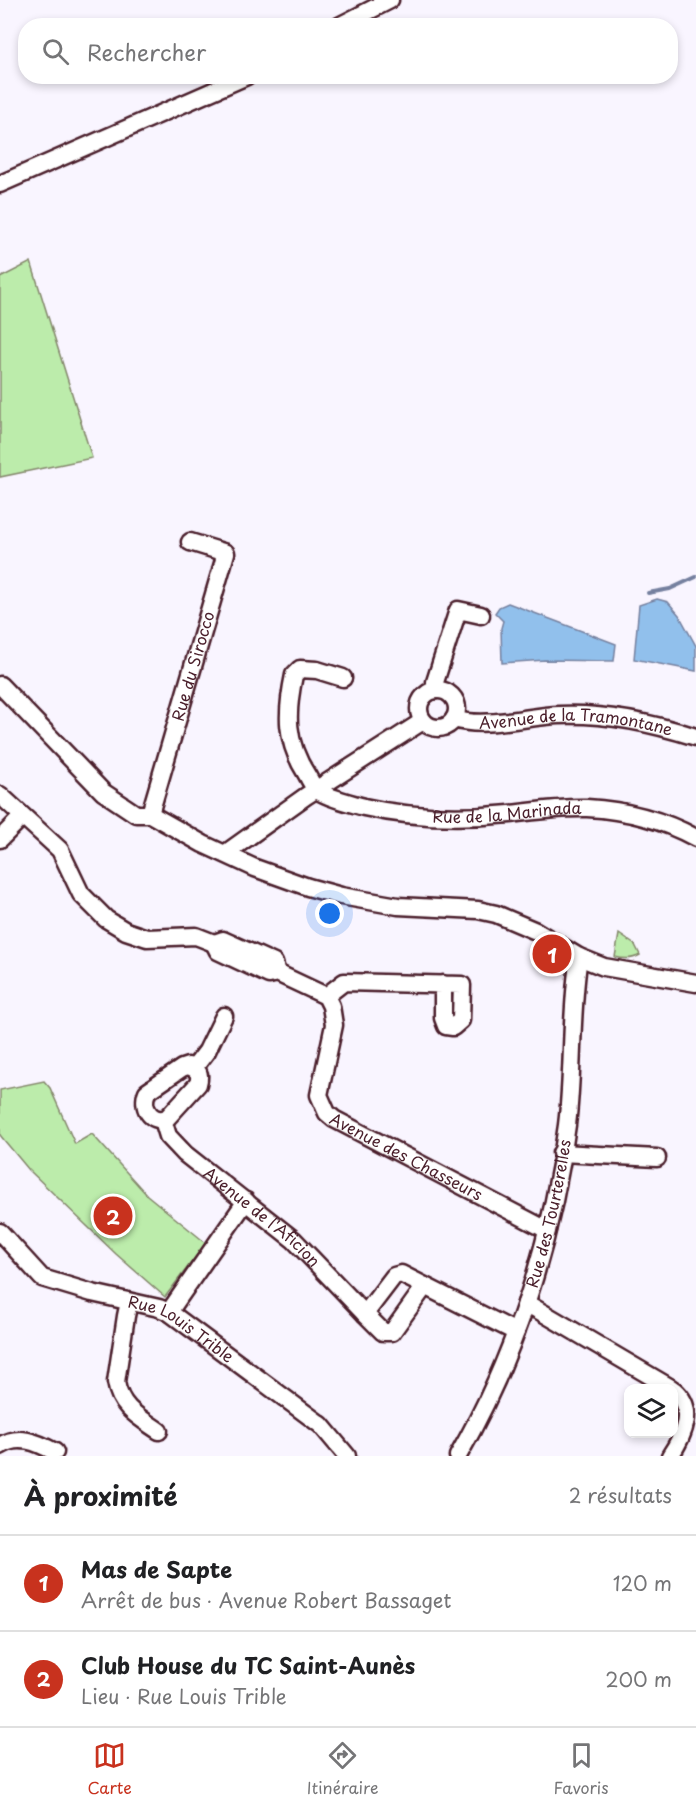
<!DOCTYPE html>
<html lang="fr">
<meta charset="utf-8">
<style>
body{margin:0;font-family:"Playpen Sans",sans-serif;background:#f6f6f6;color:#202124}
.controls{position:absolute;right:18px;bottom:18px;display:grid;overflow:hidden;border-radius:12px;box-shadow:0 3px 9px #0003}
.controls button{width:54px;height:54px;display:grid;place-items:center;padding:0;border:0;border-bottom:2px solid #e0e0e0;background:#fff;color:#202124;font:30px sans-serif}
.you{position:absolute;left:330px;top:914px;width:21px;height:21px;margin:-15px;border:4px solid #fff;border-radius:50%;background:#1a73e8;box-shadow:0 0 0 9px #1a73e833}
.badge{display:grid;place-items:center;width:39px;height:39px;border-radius:50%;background:#c8321e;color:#fff;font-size:20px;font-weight:700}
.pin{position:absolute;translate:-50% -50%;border:3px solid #fff;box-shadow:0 2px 6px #0006}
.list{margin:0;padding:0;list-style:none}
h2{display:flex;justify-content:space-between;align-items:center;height:78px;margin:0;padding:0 24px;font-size:26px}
h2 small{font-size:20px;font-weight:400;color:#757577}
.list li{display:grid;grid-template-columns:39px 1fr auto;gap:18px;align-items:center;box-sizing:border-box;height:96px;padding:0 24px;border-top:2px solid #e0e0e0}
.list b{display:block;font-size:22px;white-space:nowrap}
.list p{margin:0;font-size:20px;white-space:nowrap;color:#757577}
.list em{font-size:20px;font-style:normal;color:#757577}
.icon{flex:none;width:33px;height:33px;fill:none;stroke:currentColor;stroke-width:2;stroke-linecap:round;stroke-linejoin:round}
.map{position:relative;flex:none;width:696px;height:1456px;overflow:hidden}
.search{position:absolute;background:#fff;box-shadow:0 3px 9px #0003;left:18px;right:18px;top:18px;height:66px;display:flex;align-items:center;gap:15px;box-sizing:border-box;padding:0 21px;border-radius:24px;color:#757577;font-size:22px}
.sheet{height:270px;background:#fff}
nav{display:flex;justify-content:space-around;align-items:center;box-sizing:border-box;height:84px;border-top:2px solid #e0e0e0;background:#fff;font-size:16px;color:#757577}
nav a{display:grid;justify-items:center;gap:3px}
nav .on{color:#c8321e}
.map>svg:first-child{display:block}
.green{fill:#bcecab;stroke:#83866b;stroke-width:1.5}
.water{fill:#91c0ec;stroke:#75809f;stroke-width:1.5}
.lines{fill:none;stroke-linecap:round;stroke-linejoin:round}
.stream{stroke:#75809f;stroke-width:4}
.minor-casing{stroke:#4a1f2b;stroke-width:21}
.minor{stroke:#fff;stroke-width:16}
.labels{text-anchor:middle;stroke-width:4.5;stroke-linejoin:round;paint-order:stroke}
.street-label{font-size:16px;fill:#4a1f2b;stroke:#fff}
</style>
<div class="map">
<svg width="696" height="1456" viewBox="0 0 696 1456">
<rect width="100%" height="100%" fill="#f9f5ff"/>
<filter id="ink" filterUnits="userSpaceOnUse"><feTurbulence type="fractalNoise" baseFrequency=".0167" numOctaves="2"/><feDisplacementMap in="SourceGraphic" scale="12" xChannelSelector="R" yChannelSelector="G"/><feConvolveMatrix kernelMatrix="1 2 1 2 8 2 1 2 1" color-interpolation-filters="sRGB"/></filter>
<g filter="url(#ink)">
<g class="green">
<path d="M31 262 92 458 0 477V278Z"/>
<path d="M619 934 635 945 640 955C632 960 623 959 615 957Z"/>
<path d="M44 1081 50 1088 75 1144 92 1134 147 1195 206 1243 165 1297 116 1254 29 1170 4 1140 0 1135V1090Z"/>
</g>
<g class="water">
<path d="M657 599 668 602 679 615 696 646V671L634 659 639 605Z"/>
<path d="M508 603 616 644 614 661 545 660 502 663 501 628 503 621 495 613 499 607Z"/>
</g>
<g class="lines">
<path class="stream" d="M648 593 670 589 696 577"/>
<defs>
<g id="minor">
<path d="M339 26 390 0"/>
<path d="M0 184 247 76"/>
<path id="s1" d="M343 678 317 670 300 669 294 675C286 713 285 741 307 775 310 780 313 787 317 790 328 798 351 803 364 807 412 818 461 819 510 814 536 811 561 807 587 808 625 810 663 820 696 838"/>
<path d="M0 685 103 792 136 814H150L203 844 255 868 308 887 341 896 398 906 478 910 496 914 536 931 579 957 604 967 696 983"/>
<path d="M436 690 435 682 458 610 481 615"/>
<circle cx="438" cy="709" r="19"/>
<path id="s2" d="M454 719C484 729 528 716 559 715 606 713 652 723 696 737"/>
<path d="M0 795 60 850 81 894 106 919 126 931 147 938 196 936 214 943 223 940 274 963 277 973"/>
<path id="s3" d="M150 814 226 553 190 542"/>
<path d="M0 839 22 817"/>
<path d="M226 853 306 796 423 721"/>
<path id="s4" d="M214 943 218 951 269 975 277 973 326 996 331 1006 334 1025 319 1095 327 1113 334 1119 547 1230"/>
<path d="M326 996 344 982 462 985 461 1020 453 1027 446 1026 443 1018V984"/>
<path d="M188 1066C198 1069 201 1074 198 1084L167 1118C150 1124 141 1106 147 1092L182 1068Z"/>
<path d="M194 1068 207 1051 224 1016"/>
<path id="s5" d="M163 1120 168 1136 185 1154 294 1240 365 1314"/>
<path d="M561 1153 657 1158"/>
<path id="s6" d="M0 1232 42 1278 92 1293 159 1308 169 1312 321 1425 347 1456"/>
<path d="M425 1286 392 1332H383L365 1314 394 1276 401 1274 516 1332"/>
<path d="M129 1302 126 1316 116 1382C120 1408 139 1417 159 1431"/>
<path d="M526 1303 671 1388"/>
<path d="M169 1312 246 1201"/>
<path d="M0 1446C18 1434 37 1442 55 1452"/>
<path id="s7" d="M458 1456C516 1355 552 1240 567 1125 574 1069 570 1012 579 957"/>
<path d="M670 1456C684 1435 696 1409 674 1390"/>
</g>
</defs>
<use href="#minor" class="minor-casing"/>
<use href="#minor" class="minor"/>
</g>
</g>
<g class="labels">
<g class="street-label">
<text dy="6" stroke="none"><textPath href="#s3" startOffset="154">Rue du Sirocco</textPath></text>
<text dy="6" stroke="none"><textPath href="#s2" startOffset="123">Avenue de la Tramontane</textPath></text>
<text dy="6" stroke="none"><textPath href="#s1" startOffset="369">Rue de la Marinada</textPath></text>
<text dy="6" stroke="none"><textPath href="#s4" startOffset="340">Avenue des Chasseurs</textPath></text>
<text dy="6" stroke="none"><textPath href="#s7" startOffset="260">Rue des Tourterelles</textPath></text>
<text dy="6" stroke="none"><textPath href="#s5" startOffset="141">Avenue de l'Aficion</textPath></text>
<text dy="6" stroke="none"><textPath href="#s6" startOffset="212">Rue Louis Trible</textPath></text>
</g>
</g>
</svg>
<div class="controls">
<button><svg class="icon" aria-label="layers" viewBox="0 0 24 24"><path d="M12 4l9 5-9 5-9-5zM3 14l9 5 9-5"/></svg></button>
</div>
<div class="you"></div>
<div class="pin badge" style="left:552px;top:954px">1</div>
<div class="pin badge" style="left:113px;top:1216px">2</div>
<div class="search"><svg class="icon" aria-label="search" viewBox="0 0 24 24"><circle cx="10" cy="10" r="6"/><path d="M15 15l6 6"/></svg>Rechercher</div>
</div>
<section class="sheet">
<h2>À proximité<small>2 résultats</small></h2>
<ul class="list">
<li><span class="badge">1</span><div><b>Mas de Sapte</b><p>Arrêt de bus · Avenue Robert Bassaget</p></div><em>120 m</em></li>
<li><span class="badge">2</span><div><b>Club House du TC Saint-Aunès</b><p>Lieu · Rue Louis Trible</p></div><em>200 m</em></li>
</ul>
</section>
<nav>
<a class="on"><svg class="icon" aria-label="map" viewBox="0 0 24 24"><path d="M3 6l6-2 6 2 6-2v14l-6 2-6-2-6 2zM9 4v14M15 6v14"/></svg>Carte</a>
<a><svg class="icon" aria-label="directions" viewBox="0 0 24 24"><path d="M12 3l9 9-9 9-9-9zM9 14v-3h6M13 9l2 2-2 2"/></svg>Itinéraire</a>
<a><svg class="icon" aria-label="saved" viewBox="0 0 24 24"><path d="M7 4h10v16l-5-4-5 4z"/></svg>Favoris</a>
</nav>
